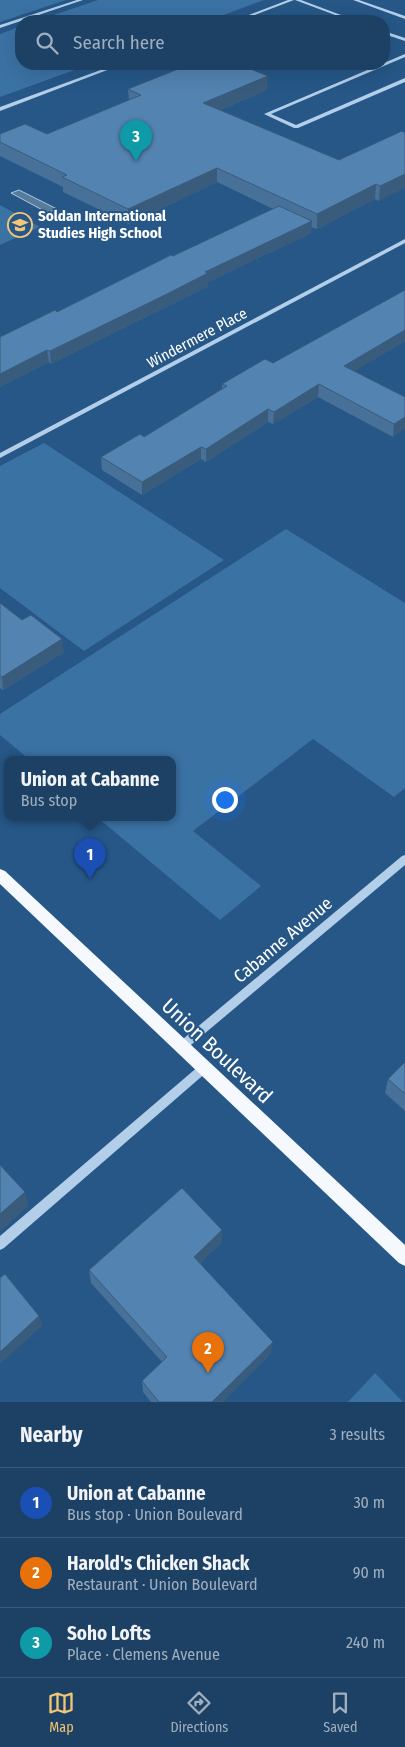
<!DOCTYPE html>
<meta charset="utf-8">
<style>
body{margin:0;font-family:"Fira Sans Condensed",sans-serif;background:#294c6e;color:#f1f3f6}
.you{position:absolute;left:224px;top:799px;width:18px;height:18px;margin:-12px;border:4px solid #fff;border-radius:50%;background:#1a73e8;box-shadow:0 0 0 8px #1a73e833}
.badge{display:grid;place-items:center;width:32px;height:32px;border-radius:50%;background:#f2c677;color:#fff;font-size:16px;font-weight:700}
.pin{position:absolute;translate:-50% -41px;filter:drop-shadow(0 1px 2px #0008)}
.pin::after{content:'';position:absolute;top:26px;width:18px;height:15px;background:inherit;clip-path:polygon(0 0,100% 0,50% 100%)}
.popup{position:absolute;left:4px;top:756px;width:172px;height:65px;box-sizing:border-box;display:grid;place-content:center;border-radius:10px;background:#1c4165;filter:drop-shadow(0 1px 4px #0005);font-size:16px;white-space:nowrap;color:#a0afbf}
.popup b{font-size:19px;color:#f1f3f6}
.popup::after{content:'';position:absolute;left:50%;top:100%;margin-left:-10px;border:10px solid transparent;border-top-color:#1c4165}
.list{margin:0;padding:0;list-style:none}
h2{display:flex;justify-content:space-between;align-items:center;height:65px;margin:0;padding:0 20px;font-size:21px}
h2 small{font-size:16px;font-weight:400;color:#a0afbf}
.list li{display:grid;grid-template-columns:32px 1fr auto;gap:15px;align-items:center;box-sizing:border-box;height:70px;padding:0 20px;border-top:1px solid #3a5a79}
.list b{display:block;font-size:19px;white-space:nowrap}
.list p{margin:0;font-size:16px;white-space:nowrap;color:#a0afbf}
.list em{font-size:16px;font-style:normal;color:#a0afbf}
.icon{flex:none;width:28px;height:28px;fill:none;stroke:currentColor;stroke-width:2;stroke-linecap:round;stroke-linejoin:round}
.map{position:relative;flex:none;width:405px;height:1402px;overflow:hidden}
.search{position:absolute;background:#1c4165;box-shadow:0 5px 20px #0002;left:15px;right:15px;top:15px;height:55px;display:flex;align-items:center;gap:12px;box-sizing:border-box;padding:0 18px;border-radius:20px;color:#a0afbf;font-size:19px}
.sheet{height:275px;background:#1c4165}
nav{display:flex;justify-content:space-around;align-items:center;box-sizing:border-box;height:70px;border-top:1px solid #3a5a79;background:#1c4165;font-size:14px;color:#a0afbf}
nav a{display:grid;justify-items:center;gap:2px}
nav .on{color:#f2c677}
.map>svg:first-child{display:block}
.green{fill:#3b72a4}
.water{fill:#587a9b;stroke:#a6cae9}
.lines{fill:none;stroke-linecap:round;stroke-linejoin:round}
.minor{fill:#b2cee9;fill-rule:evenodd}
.major{fill:#f5f9fe;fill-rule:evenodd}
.wall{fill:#477198}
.shaded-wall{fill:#3a5c7c}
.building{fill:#5383b1;stroke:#3a5c7c}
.labels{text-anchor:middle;stroke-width:4;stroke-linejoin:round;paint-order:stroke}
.far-poi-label{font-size:15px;font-weight:bold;fill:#fff;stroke:#265787;text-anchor:start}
.far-street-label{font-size:15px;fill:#fff;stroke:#265787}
.street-label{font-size:18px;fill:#fff;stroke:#265787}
.near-street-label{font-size:21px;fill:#fff;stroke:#265787}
</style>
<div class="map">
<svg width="405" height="1402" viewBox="0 0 405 1402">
<rect width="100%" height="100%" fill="#265787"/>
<g class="green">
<path d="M0 0H66L0 22Z"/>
<path d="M98 0H264L207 21H36Z"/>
<path d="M21 26V64H91L0 97V34Z"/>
<path d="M0 205 40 227 0 245Z"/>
<path d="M44 443 224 560 84 651 0 588V466Z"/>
<path d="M286 529 405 603V788L394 797 313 739 193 831 261 886 220 920 98 818H172V760H30L0 735V714Z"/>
<path d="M375 1373 403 1402H348Z"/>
</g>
<path class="water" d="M19 190 57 209 48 213 11 193Z"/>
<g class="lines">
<g class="minor">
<path d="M77 0H83L0 28V25Z"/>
<path d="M288 0H294L239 21H233Z"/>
<path d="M295 0H301L357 21H351Z"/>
<path d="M353 0H359L405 16V19Z"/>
<path d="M384 31 405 38V41L384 34Z"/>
<path d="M405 54V57L271 114 296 125 405 78V82L298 128H294L264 114Z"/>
<path d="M117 64H123L0 111V107Z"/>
<path d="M405 239V243L0 458V453Z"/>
<path d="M405 855V865L185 1050 181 1052 177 1050 176 1047 177 1044 402 856Z"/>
<path d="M204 1063 208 1065 209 1068 208 1071 4 1248 0 1250V1236L200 1065Z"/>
</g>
<path class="major" d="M0 869 5 871 405 1245V1266L399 1263 0 884Z"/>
</g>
<g class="wall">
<path d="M128 89 267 90 220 110 339 160 402 131 379 201 375 199 317 229 311 227V233L208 282V286L166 307 51 364 49 362 0 387V337L57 312 273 209 217 182 129 224 63 192V187L0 156V134H47L129 100Z"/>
<path d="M405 341 354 371 405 397 393 437 318 397 273 424 268 422 206 462 201 459 142 495 102 470 101 457 144 437 222 389V384L273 363Z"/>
<path d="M0 603 64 652 3 690 0 688Z"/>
<path d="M405 1062V1111L385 1093 388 1079Z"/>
<path d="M222 1230V1242L200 1263 271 1353 223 1402H151L143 1392 142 1381 162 1362 91 1283 89 1270Z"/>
</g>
<g class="shaded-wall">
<path d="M268 76 267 90 203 117V103Z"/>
<path d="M217 168V182L129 224 128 209Z"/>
<path d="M405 174V188L379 201 380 186Z"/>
<path d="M376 184 375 199 317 229V214Z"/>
<path d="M312 221 311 233 208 282V286L51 364 50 351 205 272Z"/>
<path d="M405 330V341L343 378 344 366Z"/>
<path d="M47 350 49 362 0 387V374Z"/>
<path d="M319 384 318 397 273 424 274 412Z"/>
<path d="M268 409V422L206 462V449Z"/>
<path d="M405 417V429L393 437 394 424Z"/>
<path d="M201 447V459L142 495V482Z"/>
<path d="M62 639 64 652 3 690 2 677Z"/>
<path d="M25 1192 28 1206 0 1232V1214Z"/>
<path d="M222 1230V1242L194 1269V1257Z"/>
<path d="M39 1316 42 1326 0 1364V1352Z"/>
<path d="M273 1342 271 1353 223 1402H212Z"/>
</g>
<g class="building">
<path d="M191 64H238L268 76 203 103 339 160 402 131 405 133V174L380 186 376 184 317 214 217 168 128 209 62 177 67 175 0 142V134L25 124 47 134 141 95 128 89Z"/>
<path d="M279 206 312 221 205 272 208 273 165 295 50 351 47 350 0 374V337L55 310 57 312 171 255 173 256Z"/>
<path d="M405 290V330L344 366 405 397V417L394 424 319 384 274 412 268 409 206 449 201 447 142 482 101 457 140 434 144 437 227 386 222 384 265 359 273 363Z"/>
<path d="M0 603 22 620 31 615 62 639 2 677 0 676Z"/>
<path d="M405 1062V1094L388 1079Z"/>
<path d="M0 1165 25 1192 0 1214Z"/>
<path d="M182 1188 222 1230 194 1257 273 1342 212 1402H159L142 1381 167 1357 89 1270Z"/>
<path d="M5 1274 39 1316 0 1352V1278Z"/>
</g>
<defs>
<symbol id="school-ring" viewBox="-11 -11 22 22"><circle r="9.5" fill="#265787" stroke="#f2c677" stroke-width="1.5"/><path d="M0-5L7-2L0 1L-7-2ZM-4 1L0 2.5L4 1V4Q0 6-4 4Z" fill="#f2c677"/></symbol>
</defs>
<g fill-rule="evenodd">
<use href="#school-ring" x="6" y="211" width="28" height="28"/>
</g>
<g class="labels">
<g class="far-poi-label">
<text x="38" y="221">Soldan International<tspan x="38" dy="17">Studies High School</tspan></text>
</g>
<g class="far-street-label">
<text transform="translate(197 338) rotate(-28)" y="5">Windermere Place</text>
</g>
<g class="street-label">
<text transform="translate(283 940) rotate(-40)" y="6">Cabanne Avenue</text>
</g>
<g class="near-street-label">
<text transform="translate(217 1051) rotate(43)" y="7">Union Boulevard</text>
</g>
</g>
</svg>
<div class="you"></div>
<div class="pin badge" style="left:90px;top:879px;background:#1a4fb4">1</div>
<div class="popup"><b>Union at Cabanne</b>Bus stop</div>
<div class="pin badge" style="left:208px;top:1373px;background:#e8710a">2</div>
<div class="pin badge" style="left:136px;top:161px;background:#0f9aa8">3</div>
<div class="search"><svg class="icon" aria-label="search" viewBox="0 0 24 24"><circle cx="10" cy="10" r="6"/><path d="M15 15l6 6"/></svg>Search here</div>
</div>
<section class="sheet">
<h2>Nearby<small>3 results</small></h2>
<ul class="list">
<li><span class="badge" style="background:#1a4fb4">1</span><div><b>Union at Cabanne</b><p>Bus stop · Union Boulevard</p></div><em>30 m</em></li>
<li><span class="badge" style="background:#e8710a">2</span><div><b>Harold's Chicken Shack</b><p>Restaurant · Union Boulevard</p></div><em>90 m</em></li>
<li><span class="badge" style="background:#0f9aa8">3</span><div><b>Soho Lofts</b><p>Place · Clemens Avenue</p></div><em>240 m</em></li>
</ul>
</section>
<nav>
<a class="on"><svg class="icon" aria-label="map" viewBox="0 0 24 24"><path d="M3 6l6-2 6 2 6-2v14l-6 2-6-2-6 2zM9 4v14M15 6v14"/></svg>Map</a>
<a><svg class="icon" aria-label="directions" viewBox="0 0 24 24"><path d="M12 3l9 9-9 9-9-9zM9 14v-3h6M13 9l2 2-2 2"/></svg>Directions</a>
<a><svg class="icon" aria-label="saved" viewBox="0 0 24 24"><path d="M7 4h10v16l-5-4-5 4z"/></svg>Saved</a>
</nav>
